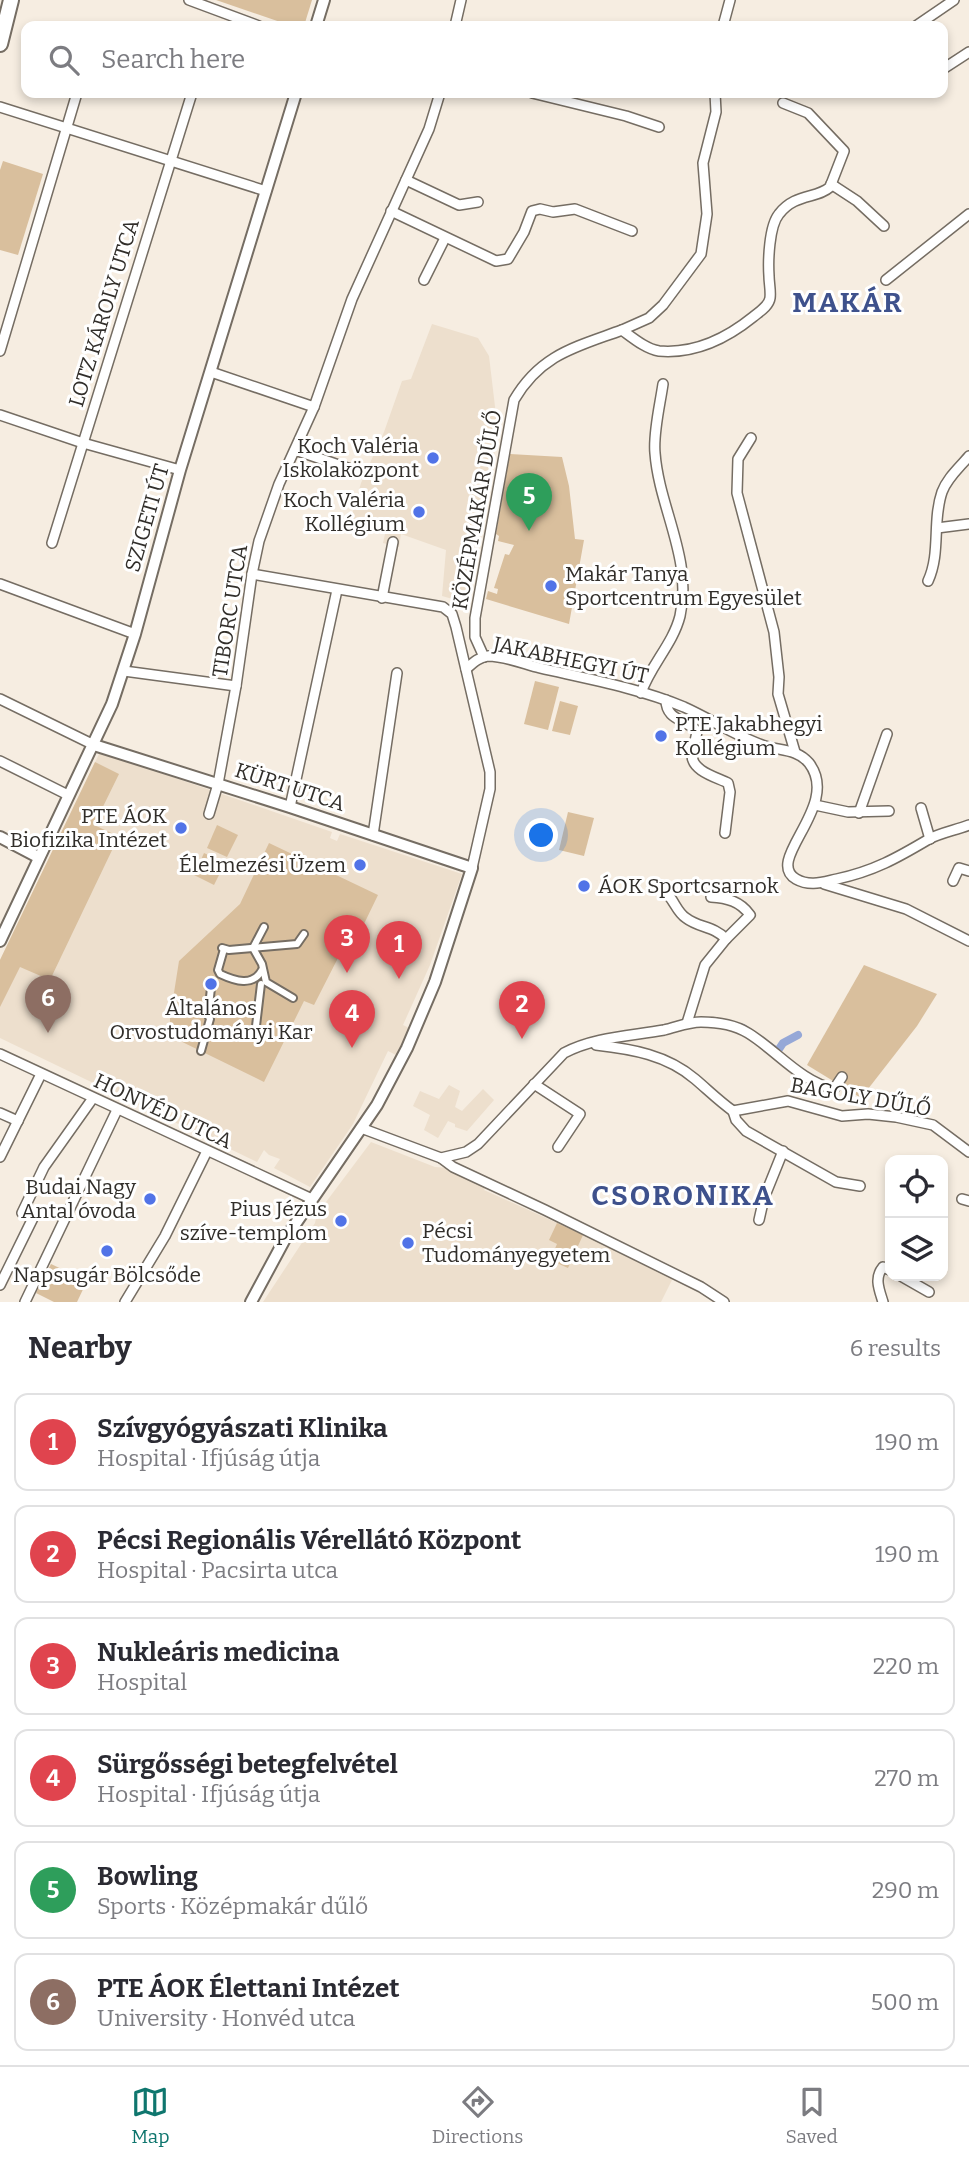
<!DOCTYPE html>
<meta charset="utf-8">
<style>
body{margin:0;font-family:Bitter,serif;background:#f2f2f3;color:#2b2b33}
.controls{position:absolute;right:21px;bottom:21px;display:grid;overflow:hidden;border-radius:14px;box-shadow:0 4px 10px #0003}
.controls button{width:63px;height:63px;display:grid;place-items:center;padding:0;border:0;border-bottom:2px solid #e1e1e2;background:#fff;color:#2b2b33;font:35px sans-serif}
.you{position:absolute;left:542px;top:836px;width:24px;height:24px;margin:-18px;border:5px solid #fff;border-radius:50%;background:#1a73e8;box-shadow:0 0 0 10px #1a73e833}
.badge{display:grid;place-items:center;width:46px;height:46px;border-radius:50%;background:#0f766e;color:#fff;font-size:23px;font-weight:700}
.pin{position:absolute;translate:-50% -58px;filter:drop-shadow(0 2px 4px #0008)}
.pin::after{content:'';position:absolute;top:37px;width:24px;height:21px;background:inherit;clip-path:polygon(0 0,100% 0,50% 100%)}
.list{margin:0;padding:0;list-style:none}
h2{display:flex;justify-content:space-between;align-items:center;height:91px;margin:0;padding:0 28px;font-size:30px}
h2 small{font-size:23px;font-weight:400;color:#7c7c81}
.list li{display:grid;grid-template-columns:46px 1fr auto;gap:21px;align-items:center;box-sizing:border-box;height:98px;margin:0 14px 14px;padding:0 14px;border:2px solid #e1e1e2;border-radius:14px}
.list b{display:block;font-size:26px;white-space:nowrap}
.list p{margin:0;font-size:23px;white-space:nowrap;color:#7c7c81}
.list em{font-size:23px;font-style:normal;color:#7c7c81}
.icon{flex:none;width:38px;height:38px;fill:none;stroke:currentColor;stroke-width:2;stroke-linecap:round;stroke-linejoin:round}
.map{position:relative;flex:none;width:969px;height:1302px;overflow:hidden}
.search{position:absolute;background:#fff;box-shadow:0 4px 10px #0003;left:21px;right:21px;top:21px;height:77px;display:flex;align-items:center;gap:18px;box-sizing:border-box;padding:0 24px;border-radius:14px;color:#7c7c81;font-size:26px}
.sheet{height:763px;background:#fff}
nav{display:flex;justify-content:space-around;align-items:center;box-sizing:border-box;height:98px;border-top:2px solid #e1e1e2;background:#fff;font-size:19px;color:#7c7c81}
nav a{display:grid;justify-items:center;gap:4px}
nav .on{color:#0f766e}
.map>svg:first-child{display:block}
.built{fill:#eddfcd}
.green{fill:#d9bf9d}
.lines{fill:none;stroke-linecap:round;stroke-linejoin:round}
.stream{stroke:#96a8d7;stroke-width:2}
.canal{stroke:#96a8d7;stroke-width:8}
.pedestrian-casing{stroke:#756d63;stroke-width:10}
.minor-casing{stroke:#756d63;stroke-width:12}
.tertiary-casing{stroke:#756d63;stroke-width:14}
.primary-casing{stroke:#756d63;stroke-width:18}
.pedestrian{stroke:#fff;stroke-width:6}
.minor{stroke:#fff;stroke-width:9}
.tertiary{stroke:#fff;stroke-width:10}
.primary{stroke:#fff;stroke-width:14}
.poi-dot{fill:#5173e7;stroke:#fff;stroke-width:2.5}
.labels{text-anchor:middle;stroke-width:6;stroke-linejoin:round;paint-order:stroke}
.street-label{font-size:21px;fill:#312e2a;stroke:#fff}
.poi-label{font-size:21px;fill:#312e2a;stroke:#fff;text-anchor:end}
.district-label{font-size:28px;font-weight:bold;letter-spacing:2px;fill:#3e518c;stroke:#fff}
</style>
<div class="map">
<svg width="969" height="1302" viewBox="0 0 969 1302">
<rect width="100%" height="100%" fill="#f6ede1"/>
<g class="built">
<path d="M432 324 478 338 489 356 496 415V442L484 522 474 543 463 602 442 596 446 550 401 534 399 547 383 543 385 534 349 525 361 483 384 432 402 381 411 379Z"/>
<path d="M100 752 332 832 330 838 337 841 340 834 462 874 430 965 403 1025 411 1029 398 1056 388 1051 353 1124 310 1187 274 1168 280 1159 269 1155 264 1150 257 1162 0 1038V960Z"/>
<path d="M449 1085 460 1091 455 1107 462 1111 483 1089 494 1100 467 1131 455 1127V1124L448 1121 438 1138 424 1130 430 1115 413 1106 420 1091 439 1099Z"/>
<path d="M371 1142 435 1167 449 1168 486 1185 484 1190 555 1222 559 1219 674 1276 661 1302H263L315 1223 317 1214Z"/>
</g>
<g class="green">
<path d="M216 0H312L304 26H292Z"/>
<path d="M3 161 43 174 18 255 0 250V170Z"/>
<path d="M510 454 562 457 569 486 575 539 584 540 569 624 486 599 488 591 497 594 498 589 494 588 505 554 509 555 514 545 498 541 499 536 496 534Z"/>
<path d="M535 681 559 687 548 730 524 724Z"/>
<path d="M560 701 578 706 570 735 552 731Z"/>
<path d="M95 762 119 774 94 825 118 836 114 846 50 980 20 967 0 1007V960Z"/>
<path d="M568 812 594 818 584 856 559 850Z"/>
<path d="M217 825 238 835 227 857 207 848Z"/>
<path d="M269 843 378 895 348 957 340 954 314 1005 304 1001 264 1082 170 1036V1018L179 961 240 904Z"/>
<path d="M204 853 225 863 214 885 194 875Z"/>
<path d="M864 965 937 994 917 1026 861 1098 807 1065Z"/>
<path d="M557 1223 583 1235 568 1268 550 1260 557 1244 549 1240Z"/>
<path d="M51 1264 87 1281 77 1302H54L36 1293Z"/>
</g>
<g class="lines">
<path class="stream" d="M739 1024 744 1025 779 1049"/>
<path class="canal" d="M779 1049 783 1043 798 1035"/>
<defs>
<g id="pedestrian">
<path d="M264 927 253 948 262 964 266 982 293 998"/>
<path d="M222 948 229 950 297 944 304 934"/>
<path d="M224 949 218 970 220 974C235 981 253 987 262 970"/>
<path d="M256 1026 261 984"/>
<path d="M201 1051 210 1019 208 1015 211 988 208 983"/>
</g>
<g id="minor">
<path d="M189 0 259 26"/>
<path d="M455 26 461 0"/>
<path d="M723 26 730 0"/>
<path d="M916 26 954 0"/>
<path d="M943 69 969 52"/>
<path d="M532 93 626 116 659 127"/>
<path d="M0 107 266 191"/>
<path d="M406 180 459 205 478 202"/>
<path d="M831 184 857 201 884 226"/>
<path d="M391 211 496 261 508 259 524 232 532 211 540 209 553 212 575 209 632 231"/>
<path d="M424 280 445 238"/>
<path d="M886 280 969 214"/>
<path d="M622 330 649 318 663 305 701 254 707 214 703 163 716 112 715 93"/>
<path d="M0 351 77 93"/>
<path d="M211 372 314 407"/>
<path d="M0 415 83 443 180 470"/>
<path d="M751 438 738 459 737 493 774 632 779 677 778 694 795 752"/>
<path d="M295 450 362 473"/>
<path d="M937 528 969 524"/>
<path d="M52 543 192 93"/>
<path d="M252 574 443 607 452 614 456 627 490 772V789L472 868"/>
<path d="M928 581C941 553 932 521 942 492 947 478 960 467 969 456"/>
<path d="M0 584 135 634"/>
<path d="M382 598 393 542"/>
<path d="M484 657 475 637V618L514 400C541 354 576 347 622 330 633 338 646 349 659 351 694 354 727 338 753 317 759 312 769 306 770 298 771 291 769 283 769 276 768 261 769 226 779 214 795 193 817 199 830 187L844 151 808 113 783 103"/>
<path d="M466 669C473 663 479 657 488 656 505 656 524 664 540 668 588 679 638 688 684 707 711 719 737 737 765 746 781 751 797 749 809 763 842 806 763 860 796 879 810 887 823 882 837 879 874 871 897 858 929 839 940 833 956 830 969 825"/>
<path d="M124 671 236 686"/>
<path d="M641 693C650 666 673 644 680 616 693 559 659 508 655 453 653 433 660 405 663 384"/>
<path d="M0 699 94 745"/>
<path d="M666 700C666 720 685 719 697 731 696 739 693 747 692 755 692 771 716 777 728 783L730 792 725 833"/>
<path d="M0 761 68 795"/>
<path d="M815 805 848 812 889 811"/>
<path d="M290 807 337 590"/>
<path d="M921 808 930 839"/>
<path d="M859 813 887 734"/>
<path d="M209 814 218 784 236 686 252 574 259 541 279 484 314 407 352 299 429 129 440 93"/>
<path d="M373 835 397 673"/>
<path d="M953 881 959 868 969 871"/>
<path d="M824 884 906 909 969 941"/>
<path d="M669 896C675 903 678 913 686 918 699 928 714 926 726 939"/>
<path d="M687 1023 705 965 726 939 750 915C740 901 727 898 711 897"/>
<path d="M596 1045C632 1049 667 1055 695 1079 708 1090 719 1101 733 1111L788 1101 842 1116 868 1114 896 1117 933 1125 969 1152"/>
<path d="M0 1054 312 1199"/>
<path d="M534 1084 580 1114 558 1147"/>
<path d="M733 1111 736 1120 746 1131 836 1182 860 1186"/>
<path d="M0 1113 18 1121"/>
<path d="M361 1128 441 1158 466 1152 478 1144 564 1053C594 1037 631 1036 664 1030 677 1027 688 1022 701 1022 716 1022 735 1025 748 1033 776 1050 801 1082 834 1089L842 1077"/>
<path d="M0 1157 41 1074"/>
<path d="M441 1158 453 1167 545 1210 701 1287 724 1302"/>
<path d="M962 1199 969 1201"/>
<path d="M759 1220 764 1198 783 1151"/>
<path d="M901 1276 929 1292"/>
<path d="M0 1285 33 1218 22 1213 44 1167 93 1098"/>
<path d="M25 1302 117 1110"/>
<path d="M125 1302 165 1236 207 1151"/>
<path d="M883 1302C879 1289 874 1278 883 1267L890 1270"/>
</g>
<g id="tertiary">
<path d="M316 26 324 0"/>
<path d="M94 745 290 807 472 868 435 982 407 1048 377 1105 285 1239 251 1302"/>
<path d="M0 837 38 857"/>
<path d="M0 941 112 704 135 634 180 470 296 93"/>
</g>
<path id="primary" d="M0 44 11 0"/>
</defs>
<use href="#pedestrian" class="pedestrian-casing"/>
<use href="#minor" class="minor-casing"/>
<use href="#tertiary" class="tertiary-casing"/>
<use href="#primary" class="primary-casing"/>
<use href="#pedestrian" class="pedestrian"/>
<use href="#minor" class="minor"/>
<use href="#tertiary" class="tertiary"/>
<use href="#primary" class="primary"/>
</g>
<g class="poi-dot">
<circle cx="433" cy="458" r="7"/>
<circle cx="419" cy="512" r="7"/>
<circle cx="551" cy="586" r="7"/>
<circle cx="661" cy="736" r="7"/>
<circle cx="181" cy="828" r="7"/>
<circle cx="360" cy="865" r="7"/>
<circle cx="584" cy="886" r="7"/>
<circle cx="211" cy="984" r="7"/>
<circle cx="150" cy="1199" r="7"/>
<circle cx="341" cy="1221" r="7"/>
<circle cx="408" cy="1243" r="7"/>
<circle cx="107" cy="1251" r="7"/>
</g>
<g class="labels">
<g class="street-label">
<text transform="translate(104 313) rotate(-73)" y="7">LOTZ KÁROLY UTCA</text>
<text transform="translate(477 510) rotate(-80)" y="7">KÖZÉPMAKÁR DŰLŐ</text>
<text transform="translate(147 518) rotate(-74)" y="7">SZIGETI ÚT</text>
<text transform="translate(230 611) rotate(-81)" y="7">TIBORC UTCA</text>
<text transform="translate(571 660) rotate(12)" y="7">JAKABHEGYI ÚT</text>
<text transform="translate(290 787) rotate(18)" y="7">KÜRT UTCA</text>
<text transform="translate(861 1097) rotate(10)" y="7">BAGOLY DŰLŐ</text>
<text transform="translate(163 1111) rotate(25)" y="7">HONVÉD UTCA</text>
</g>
<g class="poi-label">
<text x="419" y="453">Koch Valéria<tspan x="419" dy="24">Iskolaközpont</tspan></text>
<text x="405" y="507">Koch Valéria<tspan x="405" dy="24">Kollégium</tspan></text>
<text x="565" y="581" text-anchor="start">Makár Tanya<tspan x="565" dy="24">Sportcentrum Egyesület</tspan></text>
<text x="675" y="731" text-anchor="start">PTE Jakabhegyi<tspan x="675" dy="24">Kollégium</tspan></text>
<text x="167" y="823">PTE ÁOK<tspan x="167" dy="24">Biofizika Intézet</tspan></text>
<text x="346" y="872">Élelmezési Üzem</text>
<text x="598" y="893" text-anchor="start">ÁOK Sportcsarnok</text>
<text x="211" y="1015" text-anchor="middle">Általános<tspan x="211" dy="24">Orvostudományi Kar</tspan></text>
<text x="136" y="1194">Budai Nagy<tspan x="136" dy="24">Antal óvoda</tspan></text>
<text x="327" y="1216">Pius Jézus<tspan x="327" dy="24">szíve-templom</tspan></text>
<text x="422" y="1238" text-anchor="start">Pécsi<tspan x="422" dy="24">Tudományegyetem</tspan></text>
<text x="107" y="1282" text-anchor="middle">Napsugár Bölcsőde</text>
</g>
<g class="district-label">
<text x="848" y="312">MAKÁR</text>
<text x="683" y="1205">CSORONIKA</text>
</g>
</g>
</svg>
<div class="controls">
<button><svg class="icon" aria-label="locate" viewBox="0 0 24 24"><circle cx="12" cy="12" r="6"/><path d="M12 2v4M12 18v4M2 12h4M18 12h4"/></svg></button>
<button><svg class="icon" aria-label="layers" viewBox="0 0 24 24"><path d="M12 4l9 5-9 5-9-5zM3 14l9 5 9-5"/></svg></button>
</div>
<div class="you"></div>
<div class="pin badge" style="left:399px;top:979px;background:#e0444e">1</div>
<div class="pin badge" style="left:522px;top:1039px;background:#e0444e">2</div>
<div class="pin badge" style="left:347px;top:973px;background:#e0444e">3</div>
<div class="pin badge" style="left:352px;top:1048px;background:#e0444e">4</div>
<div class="pin badge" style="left:529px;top:531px;background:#2e9e5b">5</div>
<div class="pin badge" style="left:48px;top:1033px;background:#8d6e63">6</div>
<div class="search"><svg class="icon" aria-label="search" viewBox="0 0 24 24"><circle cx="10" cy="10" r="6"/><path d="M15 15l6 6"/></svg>Search here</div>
</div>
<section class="sheet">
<h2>Nearby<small>6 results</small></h2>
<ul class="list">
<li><span class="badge" style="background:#e0444e">1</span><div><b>Szívgyógyászati Klinika</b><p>Hospital · Ifjúság útja</p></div><em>190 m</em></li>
<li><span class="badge" style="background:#e0444e">2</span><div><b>Pécsi Regionális Vérellátó Központ</b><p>Hospital · Pacsirta utca</p></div><em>190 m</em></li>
<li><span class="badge" style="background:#e0444e">3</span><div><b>Nukleáris medicina</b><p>Hospital</p></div><em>220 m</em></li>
<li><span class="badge" style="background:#e0444e">4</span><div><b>Sürgősségi betegfelvétel</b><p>Hospital · Ifjúság útja</p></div><em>270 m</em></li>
<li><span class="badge" style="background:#2e9e5b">5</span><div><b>Bowling</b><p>Sports · Középmakár dűlő</p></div><em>290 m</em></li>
<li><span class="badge" style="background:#8d6e63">6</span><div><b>PTE ÁOK Élettani Intézet</b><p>University · Honvéd utca</p></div><em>500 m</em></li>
</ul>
</section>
<nav>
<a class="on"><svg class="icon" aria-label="map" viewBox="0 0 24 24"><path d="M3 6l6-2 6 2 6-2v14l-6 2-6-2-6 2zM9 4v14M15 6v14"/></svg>Map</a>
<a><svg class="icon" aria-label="directions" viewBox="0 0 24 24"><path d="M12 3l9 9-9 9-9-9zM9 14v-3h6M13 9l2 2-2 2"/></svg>Directions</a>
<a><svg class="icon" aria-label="saved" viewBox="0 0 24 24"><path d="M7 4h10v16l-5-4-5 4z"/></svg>Saved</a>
</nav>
